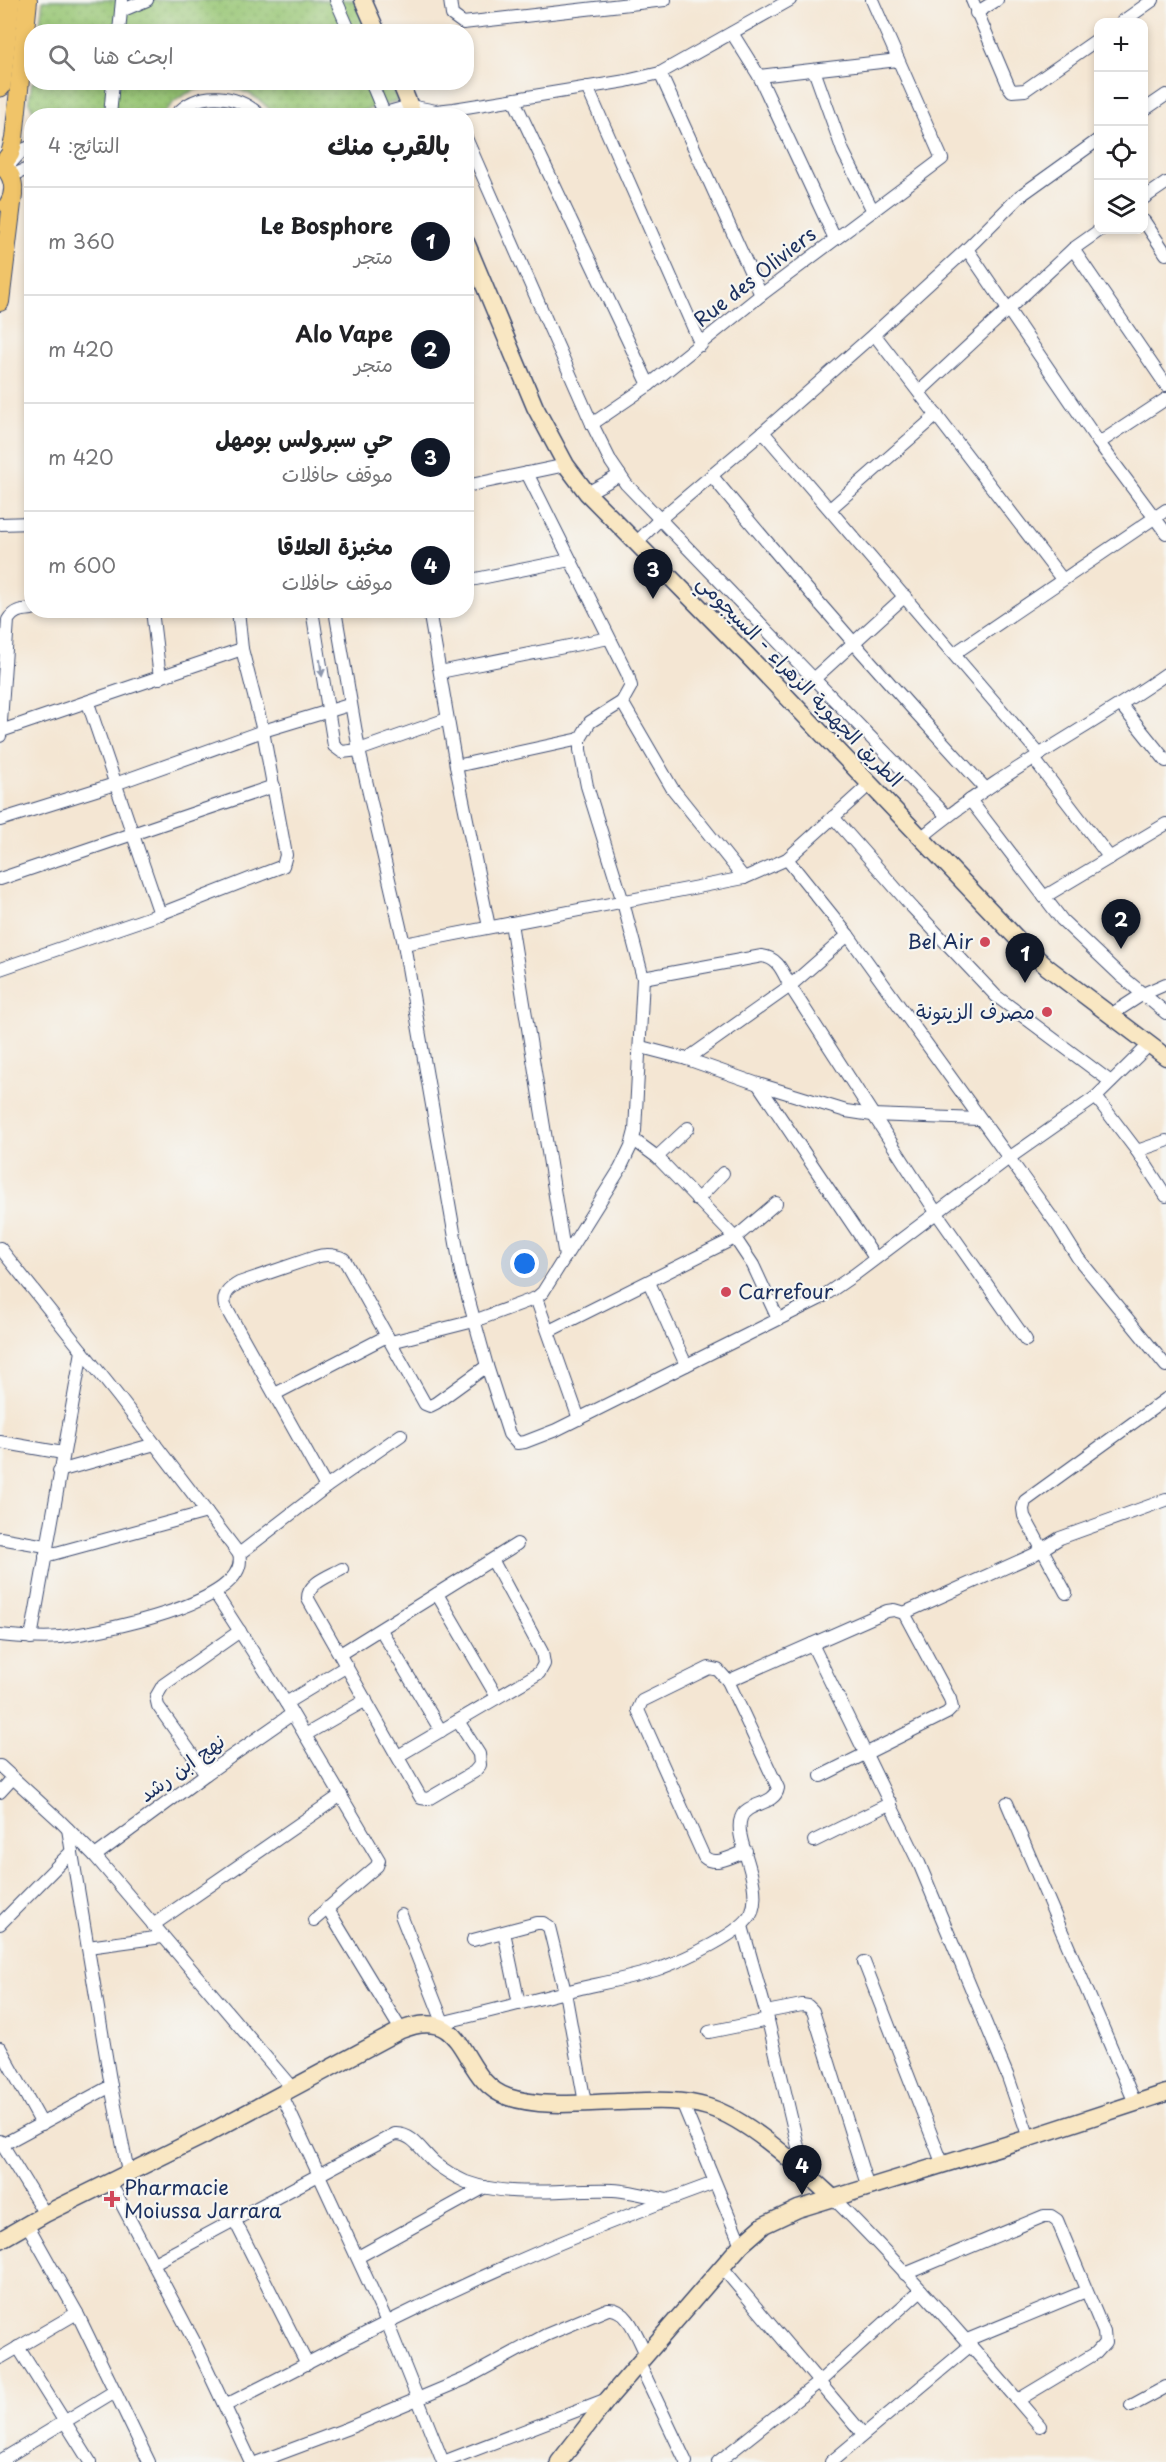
<!DOCTYPE html>
<html lang="ar">
<meta charset="utf-8">
<style>
body{margin:0;font-family:"Playpen Sans","Playpen Sans Arabic",sans-serif;background:#f2f2f2;color:#202124;direction:rtl}
.controls{position:absolute;right:18px;top:18px;display:grid;overflow:hidden;border-radius:12px;box-shadow:0 3px 9px #0003}
.controls button{width:54px;height:54px;display:grid;place-items:center;padding:0;border:0;border-bottom:2px solid #e0e0e0;background:#fff;color:#202124;font:30px sans-serif}
.you{position:absolute;left:525px;top:1264px;width:21px;height:21px;margin:-15px;border:4px solid #fff;border-radius:50%;background:#1a73e8;box-shadow:0 0 0 9px #1a73e833}
.badge{display:grid;place-items:center;width:39px;height:39px;border-radius:50%;background:#111827;color:#fff;font-size:20px;font-weight:700}
.pin{position:absolute;translate:-50% -50px;filter:drop-shadow(0 2px 3px #0008)}
.pin::after{content:'';position:absolute;top:32px;width:21px;height:18px;background:inherit;clip-path:polygon(0 0,100% 0,50% 100%)}
.list{margin:0;padding:0;list-style:none}
h2{display:flex;justify-content:space-between;align-items:center;height:78px;margin:0;padding:0 24px;font-size:26px}
h2 small{font-size:20px;font-weight:400;color:#757577}
.list li{display:grid;grid-template-columns:39px 1fr auto;gap:18px;align-items:center;box-sizing:border-box;height:108px;padding:0 24px;border-top:2px solid #e0e0e0}
.list b{display:block;font-size:22px;white-space:nowrap}
.list p{margin:0;font-size:20px;white-space:nowrap;color:#757577}
.list em{font-size:20px;font-style:normal;color:#757577}
.icon{flex:none;width:33px;height:33px;fill:none;stroke:currentColor;stroke-width:2;stroke-linecap:round;stroke-linejoin:round}
.map{position:relative;flex:none;width:1166px;height:2462px;overflow:hidden;direction:ltr}
.search{position:absolute;background:#fff;box-shadow:0 3px 9px #0003;left:24px;top:24px;width:450px;height:66px;display:flex;align-items:center;gap:15px;box-sizing:border-box;padding:0 21px;border-radius:24px;color:#757577;font-size:22px}
.panel{position:absolute;background:#fff;box-shadow:0 3px 9px #0003;left:24px;top:108px;width:450px;height:510px;border-radius:24px;direction:rtl}
.map>svg:first-child{display:block}
.grass{fill:url(#grass-dots);stroke:#5a7a69;stroke-width:1.5}
.lines{fill:none;stroke-linecap:round;stroke-linejoin:round}
.street-casing{stroke:#3c4a70;stroke-width:14}
.secondary-casing{stroke:#3c4a70;stroke-width:19}
.primary-casing{stroke:#3c4a70;stroke-width:20}
.highway-casing{stroke:#3c4a70;stroke-width:23}
.street{stroke:#fff;stroke-width:12}
.secondary{stroke:#f9e7c3;stroke-width:16}
.primary{stroke:#f0c469;stroke-width:18}
.highway{stroke:#f0c469;stroke-width:21}
.oneway{fill:#8d97ae}
.poi-dot{fill:#d1495b;stroke:#f6f6f2;stroke-width:2}
.labels{text-anchor:middle;stroke-width:4.5;stroke-linejoin:round;paint-order:stroke}
.street-label{font-size:20px;fill:#1b2f5e;stroke:#f6f6f2}
.poi-label{font-size:20px;fill:#1b2f5e;stroke:#f6f6f2;text-anchor:end}
</style>
<div class="map">
<svg width="1166" height="2462" viewBox="0 0 1166 2462">
<defs>
<pattern id="grass-dots" width="8" height="8" patternUnits="userSpaceOnUse" patternTransform="scale(1.5)"><rect width="8" height="8" fill="#98c674"/><path d="M2 2h.1M6 6h.1" fill="none" stroke="#82aa67" stroke-width="1.8" stroke-linecap="round"/></pattern>
</defs>
<rect width="100%" height="100%" fill="#f6f6f2"/>
<filter id="ink" filterUnits="userSpaceOnUse"><feTurbulence type="fractalNoise" baseFrequency=".0167" numOctaves="2"/><feDisplacementMap in="SourceGraphic" scale="12" xChannelSelector="R" yChannelSelector="G"/><feConvolveMatrix kernelMatrix="1 2 1 2 8 2 1 2 1" color-interpolation-filters="sRGB"/></filter>
<filter id="wash" filterUnits="userSpaceOnUse"><feTurbulence type="fractalNoise" baseFrequency=".008" numOctaves="4" result="noise"/><feDisplacementMap in="SourceGraphic" scale="24" xChannelSelector="R" yChannelSelector="G"/><feGaussianBlur stdDeviation="1.35" result="paint"/><feColorMatrix in="noise" values="0 0 0 0 0 0 0 0 0 0 0 0 0 0 0 0 0 1.4 0 .05"/><feComposite in="paint" operator="in"/></filter>
<g filter="url(#wash)">
<rect width="100%" height="100%" fill="#f4e6d3"/>
<g class="grass">
<path d="M43 0H355L368 31 39 32Z"/>
<path d="M32 82 390 83 398 101 348 115H274C247 77 188 77 162 115H35L29 102Z"/>
</g>
</g>
<g filter="url(#ink)">
<g class="lines">
<defs>
<g id="street">
<path d="M336 0 350 32"/>
<path d="M450 0 452 15 463 23 665 0"/>
<path d="M972 0 1009 87 1012 91 1025 90 1098 39"/>
<path d="M121 11 147 0"/>
<path d="M976 13 997 0"/>
<path d="M1122 22 1153 0"/>
<path d="M119 32 122 0"/>
<path d="M732 33 759 76 835 239"/>
<path d="M814 70 843 151 873 211"/>
<path d="M660 73 761 295"/>
<path d="M759 76 898 60"/>
<path d="M371 82 384 113"/>
<path d="M587 87 701 345"/>
<path d="M514 100 649 385"/>
<path d="M1144 110 1166 95"/>
<path d="M110 116 113 82"/>
<path d="M175 116C198 89 236 93 261 116"/>
<path d="M374 116 410 106 436 111 454 109 626 81 660 73 790 0"/>
<path d="M466 138 592 424 611 462 626 484 814 679 905 596"/>
<path d="M10 164 23 150 32 146"/>
<path d="M11 176 32 167"/>
<path d="M1144 198 1166 183"/>
<path d="M1144 221 1166 254"/>
<path d="M967 249 1099 443 1166 533"/>
<path d="M1073 249 1100 230"/>
<path d="M874 334 1062 579"/>
<path d="M919 392 1073 249 1166 385"/>
<path d="M592 424 649 385 761 295 942 159 872 0"/>
<path d="M763 432 1040 755"/>
<path d="M1099 443 1166 399"/>
<path d="M527 473 628 675 631 686 622 702"/>
<path d="M712 476C800 583 891 687 986 789"/>
<path d="M466 486 566 465"/>
<path d="M587 493 620 475"/>
<path d="M830 509 937 415"/>
<path d="M0 524 32 523"/>
<path d="M637 542 660 519 763 432 874 334 967 249 1020 196 1098 140"/>
<path d="M466 581 570 560"/>
<path d="M152 610 160 678"/>
<path d="M312 610 334 746 342 752 359 750 335 610"/>
<path d="M429 610 456 766 489 927"/>
<path d="M955 653 1166 510"/>
<path d="M440 672 609 638"/>
<path d="M814 679 947 816"/>
<path d="M88 703 160 914"/>
<path d="M1121 705 1166 761"/>
<path d="M447 719 359 750 404 944 461 1272 487 1366 509 1434 517 1443 525 1442 556 1430 819 1299 854 1275 1009 1158 1096 1097 1149 1045"/>
<path d="M1 731 242 649"/>
<path d="M0 736 8 620C14 610 21 610 32 609"/>
<path d="M1034 759 1110 858"/>
<path d="M456 766 580 739"/>
<path d="M970 800 1062 920 1120 975 1166 1013"/>
<path d="M833 817 912 907 996 996 1111 1082"/>
<path d="M0 820 115 784 263 731 349 705"/>
<path d="M922 837C997 774 1086 730 1166 674"/>
<path d="M787 859 848 935 1058 1226 1078 1258 1166 1366"/>
<path d="M0 879 274 786"/>
<path d="M1044 897 1166 824"/>
<path d="M511 923 565 1257"/>
<path d="M404 944 744 878 787 859 870 784"/>
<path d="M0 969 160 914 283 866 286 855 263 731 242 649 238 610"/>
<path d="M643 978 762 956C779 958 783 973 790 986L936 1212 1026 1340"/>
<path d="M1112 1014 1143 994 1166 984"/>
<path d="M641 1047 687 1059 758 1084 846 1111 872 1115 979 1119"/>
<path d="M687 1059 790 986 848 935"/>
<path d="M758 1084 875 1258"/>
<path d="M1096 1097 1137 1151 1166 1141"/>
<path d="M634 1140 657 1157 735 1238 753 1265 778 1319"/>
<path d="M1137 1151 1166 1196"/>
<path d="M657 1157 688 1128"/>
<path d="M697 1200 723 1173"/>
<path d="M0 1248 118 1396 239 1554"/>
<path d="M649 1282 686 1365"/>
<path d="M536 1298 579 1419"/>
<path d="M549 1331 735 1238 776 1203"/>
<path d="M391 1342 474 1321 536 1298 543 1292 620 1169 631 1146 635 1131 643 978 623 902 587 786 580 750V739L590 722 622 702 672 788 744 878"/>
<path d="M275 1394 387 1336"/>
<path d="M0 1442 63 1453"/>
<path d="M59 1471 155 1444"/>
<path d="M326 1487 225 1306C222 1294 230 1288 239 1283L315 1257C325 1254 334 1254 344 1259L425 1404 430 1406 436 1403 487 1366"/>
<path d="M0 1538 46 1546"/>
<path d="M45 1556 207 1512"/>
<path d="M342 1569C330 1576 307 1583 308 1599L421 1798 428 1799 474 1772 480 1765 479 1754 458 1721"/>
<path d="M215 1593 286 1703 379 1860 377 1866 314 1920"/>
<path d="M1066 1593 1024 1516 1023 1509 1025 1501 1166 1399"/>
<path d="M437 1594 497 1697"/>
<path d="M904 1613 1033 1555 1060 1538 1166 1500"/>
<path d="M381 1630 441 1731"/>
<path d="M0 1635C20 1637 40 1639 60 1637 93 1633 253 1604 239 1554L326 1487 401 1435"/>
<path d="M31 1638 82 1351"/>
<path d="M812 1644 919 1863 1008 2077 1029 2138"/>
<path d="M340 1654 517 1544"/>
<path d="M728 1681 887 1611 894 1610 904 1613 950 1699 952 1708 947 1713 821 1776"/>
<path d="M286 1703 347 1666"/>
<path d="M305 1735 366 1700"/>
<path d="M398 1756 539 1673 544 1664 542 1652 493 1561"/>
<path d="M0 1766 59 1820 95 1856 292 2088"/>
<path d="M206 1774 158 1706 156 1697 163 1685 240 1631"/>
<path d="M0 1792 12 1779"/>
<path d="M1007 1803 1135 2103"/>
<path d="M68 1829 111 2086 128 2172"/>
<path d="M814 1841 891 1803"/>
<path d="M95 1856 206 1774 292 1714"/>
<path d="M327 1908 401 2030"/>
<path d="M401 1915 443 2022"/>
<path d="M0 1924 72 1851"/>
<path d="M153 1925 341 1795"/>
<path d="M742 1926 766 2012 804 2172"/>
<path d="M504 1932 519 2004"/>
<path d="M473 1940 537 1923H543L549 1927 565 1992 585 2103"/>
<path d="M88 1947 162 1937"/>
<path d="M864 1962 943 2165"/>
<path d="M766 2012 802 2005 808 2006 813 2011 868 2188"/>
<path d="M436 2024C484 2013 533 2000 581 1988 608 1982 635 1977 661 1968 682 1960 744 1933 752 1912 763 1881 733 1839 741 1818 746 1802 775 1806 778 1788L728 1681 718 1670 709 1668 642 1701 638 1710 704 1857C715 1867 733 1856 746 1851"/>
<path d="M709 2032 768 2020"/>
<path d="M0 2048 42 2124"/>
<path d="M281 2093 387 2322 443 2462"/>
<path d="M682 2102 741 2245"/>
<path d="M0 2141 45 2214"/>
<path d="M0 2146 111 2086"/>
<path d="M110 2182 194 2341 251 2462"/>
<path d="M833 2198C906 2270 973 2348 1040 2426"/>
<path d="M235 2221 307 2364"/>
<path d="M27 2224 77 2313 149 2462"/>
<path d="M358 2257 485 2187"/>
<path d="M154 2263 395 2134C413 2133 422 2152 435 2163 444 2170 455 2177 466 2182 513 2199 564 2188 613 2190 631 2191 649 2196 667 2200"/>
<path d="M721 2266 863 2434"/>
<path d="M905 2274 1044 2216H1051L1057 2220 1104 2332 1105 2343 1096 2353 1018 2400"/>
<path d="M967 2340 1086 2291"/>
<path d="M18 2347 90 2462"/>
<path d="M0 2358 77 2313"/>
<path d="M639 2363 686 2462"/>
<path d="M226 2405C280 2378 334 2349 388 2322 494 2269 603 2223 714 2183"/>
<path d="M1131 2406 1166 2387"/>
<path d="M0 2461 115 2391"/>
<path d="M258 2462 346 2429 465 2379 546 2335 608 2309C628 2307 638 2339 646 2354"/>
<path d="M443 2462 607 2399"/>
<path d="M718 2462 819 2382 921 2290"/>
<path d="M831 2462 971 2345"/>
</g>
<g id="secondary">
<path d="M363 0 377 32"/>
<path d="M400 82 414 116"/>
<path d="M466 242 535 407 566 465 587 493 748 656 1028 950 1047 967 1166 1057"/>
<path d="M0 2240 45 2214 207 2134 401 2030C470 2002 458 2081 508 2097 542 2108 582 2103 617 2102 647 2101 679 2098 708 2107 750 2120 800 2168 833 2198"/>
<path d="M559 2462 608 2399 741 2245 764 2225 798 2209 1029 2138 1166 2093"/>
</g>
<g id="primary">
<path d="M0 164C14 174 17 191 8 205"/>
<path d="M2 165 10 154 14 139 28 0"/>
<path d="M0 302 13 195"/>
</g>
<path id="highway" d="M0 86 9 0"/>
</defs>
<use href="#street" class="street-casing"/>
<use href="#secondary" class="secondary-casing"/>
<use href="#primary" class="primary-casing"/>
<use href="#highway" class="highway-casing"/>
<use href="#street" class="street"/>
<use href="#secondary" class="secondary"/>
<use href="#primary" class="primary"/>
<use href="#highway" class="highway"/>
</g>
<defs><path id="oneway-solid" d="M-6-.8H1V-3.2L6.5 0L1 3.2V.8H-6Z" transform="scale(1.5)"/></defs>
<use class="oneway" href="#oneway-solid" transform="translate(321 668) rotate(82)"/>
</g>
<g class="poi-dot">
<circle cx="985" cy="942" r="6"/>
<circle cx="1047" cy="1012" r="6"/>
<circle cx="726" cy="1292" r="6"/>
<path d="M109 2190h6v6h6v6h-6v6h-6v-6h-6v-6h6z"/>
</g>
<g class="labels">
<g class="street-label">
<text transform="translate(755 277) rotate(-38)" y="7">Rue des Oliviers</text>
<text transform="translate(800 681) rotate(46)" y="7">الطريق الجهوية الزهراء - السيجومي</text>
<text transform="translate(182 1768) rotate(-36)" y="7">نهج ابن رشد</text>
</g>
<g class="poi-label">
<text x="973" y="949">Bel Air</text>
<text x="1035" y="1019">مصرف الزيتونة</text>
<text x="738" y="1299" text-anchor="start">Carrefour</text>
<text x="124" y="2195" text-anchor="start">Pharmacie<tspan x="124" dy="23">Moiussa Jarrara</tspan></text>
</g>
</g>
</svg>
<div class="controls">
<button>+</button>
<button>−</button>
<button><svg class="icon" aria-label="locate" viewBox="0 0 24 24"><circle cx="12" cy="12" r="6"/><path d="M12 2v4M12 18v4M2 12h4M18 12h4"/></svg></button>
<button><svg class="icon" aria-label="layers" viewBox="0 0 24 24"><path d="M12 4l9 5-9 5-9-5zM3 14l9 5 9-5"/></svg></button>
</div>
<div class="you"></div>
<div class="pin badge" style="left:1025px;top:983px">1</div>
<div class="pin badge" style="left:1121px;top:949px">2</div>
<div class="pin badge" style="left:653px;top:599px">3</div>
<div class="pin badge" style="left:802px;top:2195px">4</div>
<div class="search"><svg class="icon" aria-label="search" viewBox="0 0 24 24"><circle cx="10" cy="10" r="6"/><path d="M15 15l6 6"/></svg>ابحث هنا</div>
<section class="panel">
<h2>بالقرب منك<small>النتائج: 4</small></h2>
<ul class="list">
<li><span class="badge">1</span><div><b>Le Bosphore</b><p>متجر</p></div><em>360 m</em></li>
<li><span class="badge">2</span><div><b>Alo Vape</b><p>متجر</p></div><em>420 m</em></li>
<li><span class="badge">3</span><div><b>حي سبرولس بومهل</b><p>موقف حافلات</p></div><em>420 m</em></li>
<li><span class="badge">4</span><div><b>مخبزة العلاقا</b><p>موقف حافلات</p></div><em>600 m</em></li>
</ul>
</section>
</div>
